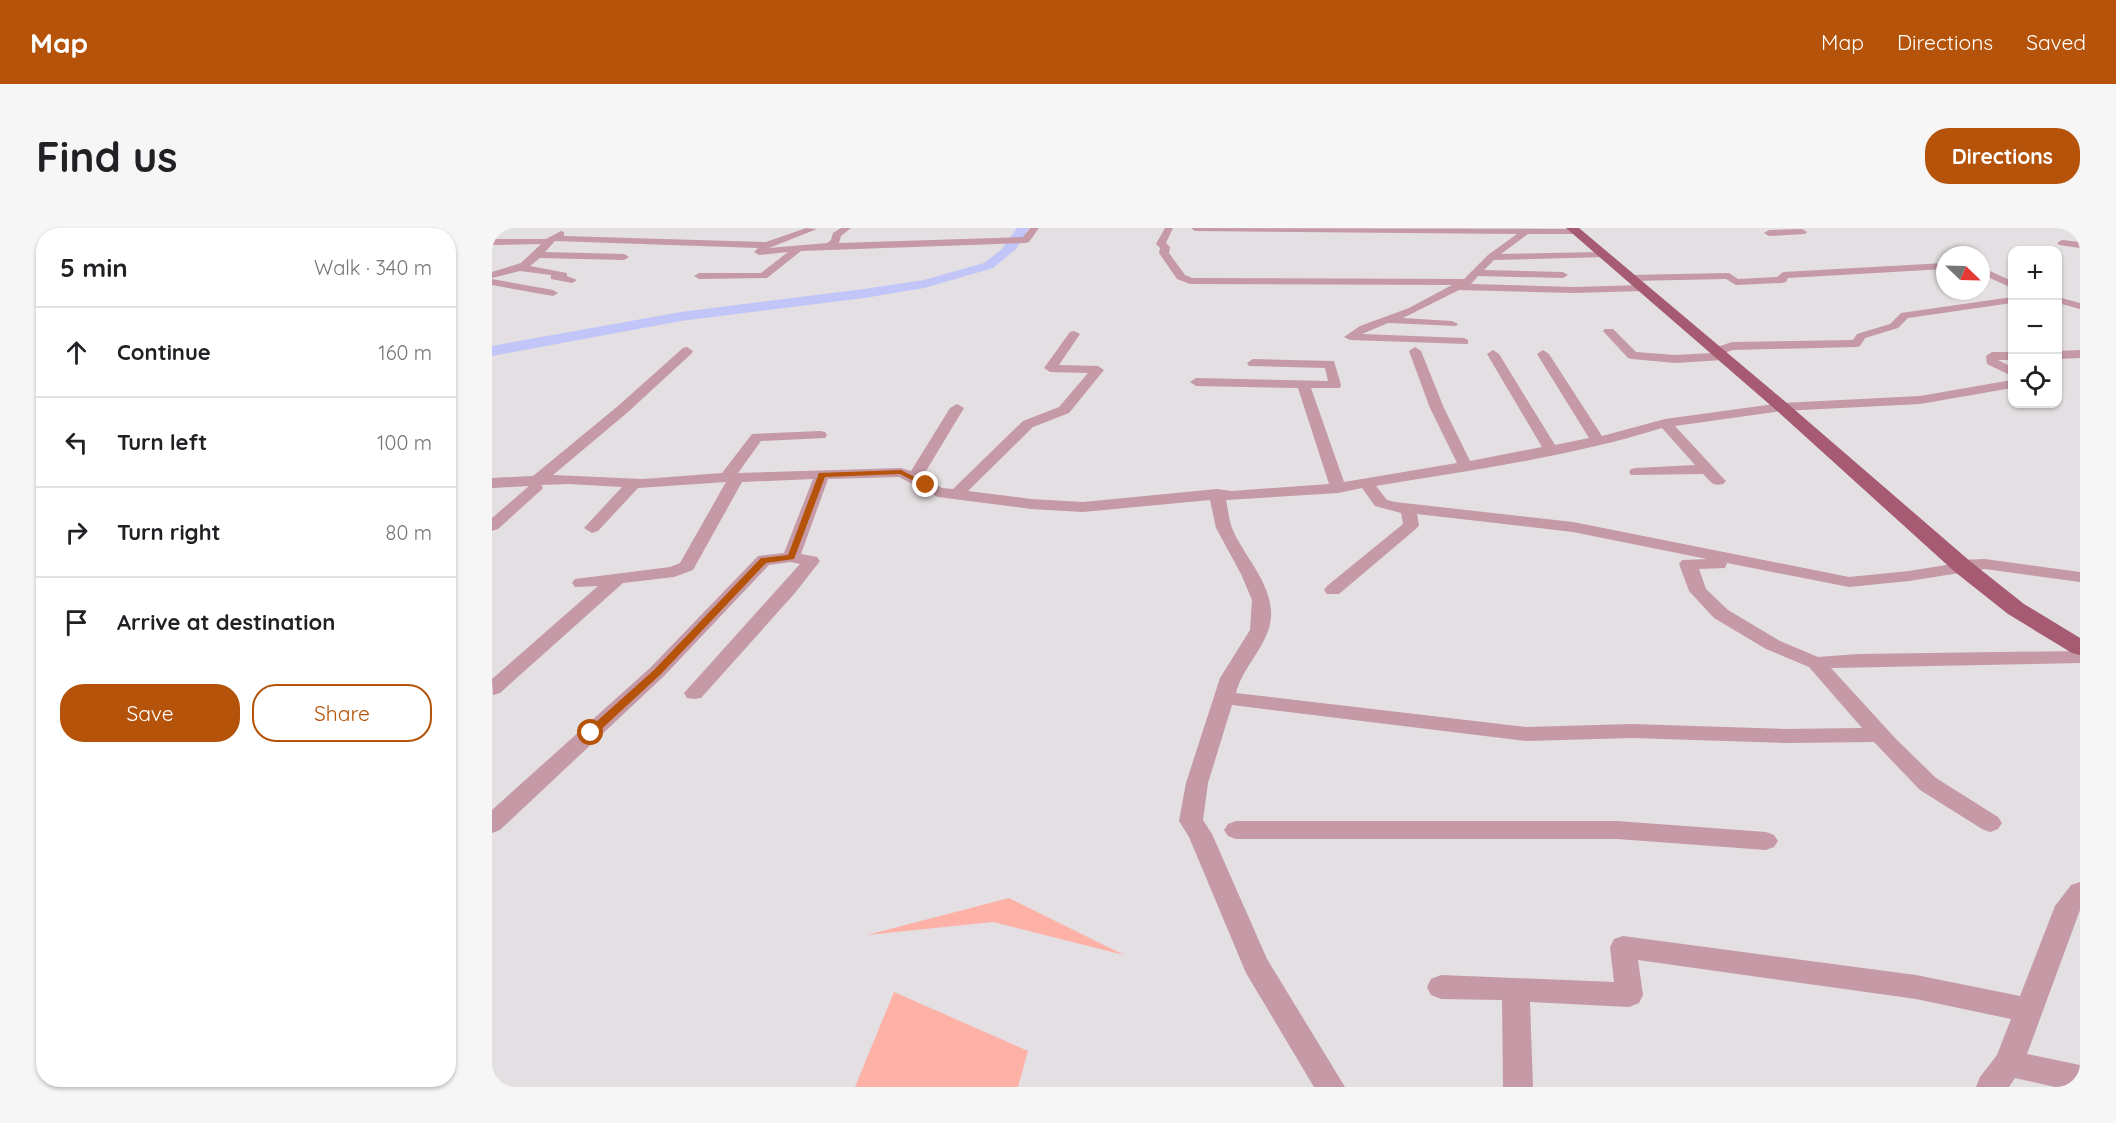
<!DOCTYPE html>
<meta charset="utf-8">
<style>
body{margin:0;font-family:Quicksand,sans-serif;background:#f6f6f6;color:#202124}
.controls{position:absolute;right:18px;top:18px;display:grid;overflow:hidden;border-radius:12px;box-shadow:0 2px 4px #0004}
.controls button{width:54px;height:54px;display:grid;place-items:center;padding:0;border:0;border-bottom:2px solid #e0e0e0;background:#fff;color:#202124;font:30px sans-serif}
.compass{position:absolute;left:1444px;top:18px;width:54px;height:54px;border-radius:50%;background:#fff;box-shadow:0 2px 4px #0004;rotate:113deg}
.stop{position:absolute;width:18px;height:18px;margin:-14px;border:4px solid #b45309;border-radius:50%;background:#fff}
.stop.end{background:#b45309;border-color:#fff;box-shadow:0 2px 6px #0008}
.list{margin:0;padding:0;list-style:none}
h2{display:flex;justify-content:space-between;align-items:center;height:78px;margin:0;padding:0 24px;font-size:26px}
h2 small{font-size:20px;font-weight:400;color:#757577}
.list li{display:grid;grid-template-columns:39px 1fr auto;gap:18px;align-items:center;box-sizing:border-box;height:90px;padding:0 24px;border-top:2px solid #e0e0e0}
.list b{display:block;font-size:22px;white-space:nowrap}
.list em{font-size:20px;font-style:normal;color:#757577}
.actions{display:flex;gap:12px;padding:18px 24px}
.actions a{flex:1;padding:14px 0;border:2px solid #b45309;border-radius:24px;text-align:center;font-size:21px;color:#b45309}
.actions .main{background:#b45309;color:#fff}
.icon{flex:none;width:33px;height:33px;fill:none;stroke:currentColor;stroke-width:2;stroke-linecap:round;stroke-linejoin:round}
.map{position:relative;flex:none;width:1588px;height:859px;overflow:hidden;border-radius:24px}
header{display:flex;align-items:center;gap:36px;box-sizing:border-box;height:84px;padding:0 30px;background:#b45309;color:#fff}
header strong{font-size:28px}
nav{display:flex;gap:33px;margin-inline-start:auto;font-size:21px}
.intro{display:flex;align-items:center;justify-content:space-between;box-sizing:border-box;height:144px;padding:0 36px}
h1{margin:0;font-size:42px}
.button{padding:15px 27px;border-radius:24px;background:#b45309;color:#fff;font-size:21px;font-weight:700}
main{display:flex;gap:36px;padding:0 36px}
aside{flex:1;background:#fff;border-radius:24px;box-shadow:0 2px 4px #0004}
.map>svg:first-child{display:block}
.green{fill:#fdb1a7}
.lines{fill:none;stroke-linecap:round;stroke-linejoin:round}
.river{fill:#c1c5f8;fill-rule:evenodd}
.minor{fill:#c599a5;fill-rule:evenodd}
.major{fill:#a65b73;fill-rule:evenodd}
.route{fill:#b45309}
</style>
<header>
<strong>Map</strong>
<nav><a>Map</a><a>Directions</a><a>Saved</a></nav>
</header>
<div class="intro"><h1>Find us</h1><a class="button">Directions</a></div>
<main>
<aside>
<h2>5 min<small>Walk · 340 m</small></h2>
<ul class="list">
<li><svg class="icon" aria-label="ahead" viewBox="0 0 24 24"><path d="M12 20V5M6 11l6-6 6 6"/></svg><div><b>Continue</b></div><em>160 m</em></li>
<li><svg class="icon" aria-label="left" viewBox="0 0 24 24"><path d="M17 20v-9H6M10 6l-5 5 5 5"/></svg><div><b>Turn left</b></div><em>100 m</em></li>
<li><svg class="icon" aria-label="right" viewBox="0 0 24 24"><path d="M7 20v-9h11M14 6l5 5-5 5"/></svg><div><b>Turn right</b></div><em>80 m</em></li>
<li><svg class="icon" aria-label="arrive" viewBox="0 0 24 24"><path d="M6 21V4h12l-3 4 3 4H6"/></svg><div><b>Arrive at destination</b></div></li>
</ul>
<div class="actions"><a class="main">Save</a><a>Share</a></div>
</aside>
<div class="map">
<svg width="1588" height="859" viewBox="0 0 1588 859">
<rect width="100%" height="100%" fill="#e3dfe2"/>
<g class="green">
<path d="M517 670 632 727 501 694 375 707Z"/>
<path d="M402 764 536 823 526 859H363Z"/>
</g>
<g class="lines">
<path class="river" d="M525 0H537L524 21 501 40 432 60 372 70 189 93 0 128V118L189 84 372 61 432 52 492 35 510 21Z"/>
<g class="minor">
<path d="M314 0 325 1 277 20 335 15 339 12 341 5 349 0H359L349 8 347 15 531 9 538 0H547L537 14 534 15 309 23 275 50 207 51 202 48 207 45H269L296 24 267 27 262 24 266 20 63 13 53 24 132 26 137 29 132 32 48 30 38 38 75 45V48L85 52 80 55 59 51V47L28 43 0 50V44L29 35 49 16 0 17V11H54L69 3 72 4V8L274 14Z"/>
<path d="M673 0H681L674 15 678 19 677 25 693 47 700 50 972 51 996 27 1025 6 703 3 699 0 1085 1 1090 4 1088 6H1036L1009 26 1111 24 1114 25V29L1002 32 992 42 1071 44 1076 47 1071 50 986 48 979 56 1082 59 1151 57 1156 60 1151 63 1082 65 967 62 911 90 960 93 966 96 964 98 896 95 870 106 972 110 976 112V116L858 112 852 109 868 98 917 80 960 57 698 56 685 51 667 25 668 20 664 16Z"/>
<path d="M1310 1 1315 4 1313 6 1277 8 1272 5 1277 2Z"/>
<path d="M1570 12 1588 14V20L1567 17 1565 15Z"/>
<path d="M1453 35V41L1296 50 1294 54 1290 55 1244 57 1234 51 1139 53 1134 50 1139 47 1237 45 1246 51 1285 49 1291 44Z"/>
<path d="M1489 39 1520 53V60L1489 46Z"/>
<path d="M0 51 61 62 66 65 61 68 0 57Z"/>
<path d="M1520 69V75L1416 90 1406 100 1373 110 1368 118 1364 119 1241 122 1232 125 1237 128 1231 132 1183 135 1140 131 1136 130 1111 103 1113 101H1121L1144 124 1183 127 1221 125 1222 120 1240 114 1361 112 1365 106 1398 96 1409 85Z"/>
<path d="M1566 69 1588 75V81L1566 75Z"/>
<path d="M582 103 588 106 567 137 606 138 612 142 577 185 541 199 476 263 539 271 591 274 725 261 740 263 837 256 806 160 704 158 698 154 704 150 836 153 833 140 757 138 755 135 761 131 842 133 849 157 848 160H819L852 254 965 235 938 180 917 123 923 119 929 123 952 180 978 233 1050 219 995 126 1001 122 1007 126 1063 217 1097 210 1045 126 1051 122 1057 126 1110 208 1173 191 1290 175 1428 168 1520 152V160L1428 176 1290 183 1183 198 1231 250 1234 253 1231 256C1221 259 1218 253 1211 246L1139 247 1137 244 1139 241 1144 240 1203 237 1170 200C1077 229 980 242 884 258L895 272 903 274 1081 294 1357 349 1417 343 1460 336 1468 332 1493 331 1588 344V354L1493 341 1417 353 1357 359 1235 335 1233 340 1207 341 1214 361 1236 382 1288 413 1326 429 1366 426 1588 423V435L1339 440 1404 511 1444 550 1506 589 1510 595 1506 601 1498 604 1490 601 1428 562 1382 514 1293 515 1140 510 1034 513 740 477 716 555 711 592 720 606 775 731 853 859H822L754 745 697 609 687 593 694 555 728 450 758 402 760 372 749 346 724 300 718 272 591 284 539 281 446 269 407 249 336 251 309 326 325 329 328 333 303 365 209 470 202 471 195 470 192 465 308 336 299 334 277 337 172 448 8 602 0 605V582L158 440 266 328 292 325 321 251 250 254 201 342 182 349 131 355 8 465 1 467 0 451 106 358 83 359 80 355 83 351 178 339 188 335 234 254 146 260 106 303 100 305 92 300 130 259 77 256 49 257 51 260 48 263 6 301 0 303V290L37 258 0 260V250L41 248 126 178 191 120 195 119 201 123 199 126 136 184 61 247 151 251 230 245 260 206 328 203 333 204 335 207 333 210 269 213 246 245 409 240 419 243 458 180 465 176 472 180 431 248 450 260 461 261 531 193 567 179 596 145 558 144 552 140 578 104ZM870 260 883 278 909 285 911 296 835 358 832 362 835 366H847L925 300 927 297 925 286 1081 304 1215 331 1190 332 1187 336 1197 363 1222 390 1274 421 1317 439 1370 500 1293 501 1140 496 1034 499 744 465C750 442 768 425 776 403 790 364 753 332 740 300 737 292 736 281 734 272L846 265Z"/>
<path d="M1588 122V130L1566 131V123Z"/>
<path d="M1500 124H1520V132H1506L1520 139V148L1495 136 1494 128Z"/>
<path d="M744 593H1125L1274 604 1282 607 1286 613 1282 619 1274 622 1125 611H744L736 608 732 602 736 596Z"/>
<path d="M1588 654V682L1535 826 1588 837V859H1563L1523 850 1517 859H1484L1488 849 1505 827 1519 791 1424 771 1146 732 1151 767 1147 775 1137 779 1038 774 1041 859H1011L1010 772 949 771 939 767 935 759 939 751 949 747 1122 754 1118 719 1122 711 1131 708 1424 747 1528 768 1563 678 1579 657Z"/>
</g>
<path class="major" d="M1074 0H1087L1296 176 1479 334 1532 376 1588 410V427L1580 425 1516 386 1463 344 1284 182Z"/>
</g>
<path class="route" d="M409 242 438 257 432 258 408 246 333 249 302 331 274 335 169 446 103 507H95V502L162 442 269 330 296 327 327 245Z"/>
</svg>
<div class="controls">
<button>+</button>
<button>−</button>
<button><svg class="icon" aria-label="locate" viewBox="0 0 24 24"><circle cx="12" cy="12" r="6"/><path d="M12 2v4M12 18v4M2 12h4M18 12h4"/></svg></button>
</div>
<svg class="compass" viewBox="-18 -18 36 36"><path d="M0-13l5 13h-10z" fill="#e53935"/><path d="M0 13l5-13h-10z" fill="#757577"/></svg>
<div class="stop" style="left:99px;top:505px"></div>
<div class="stop end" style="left:434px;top:257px"></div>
</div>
</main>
